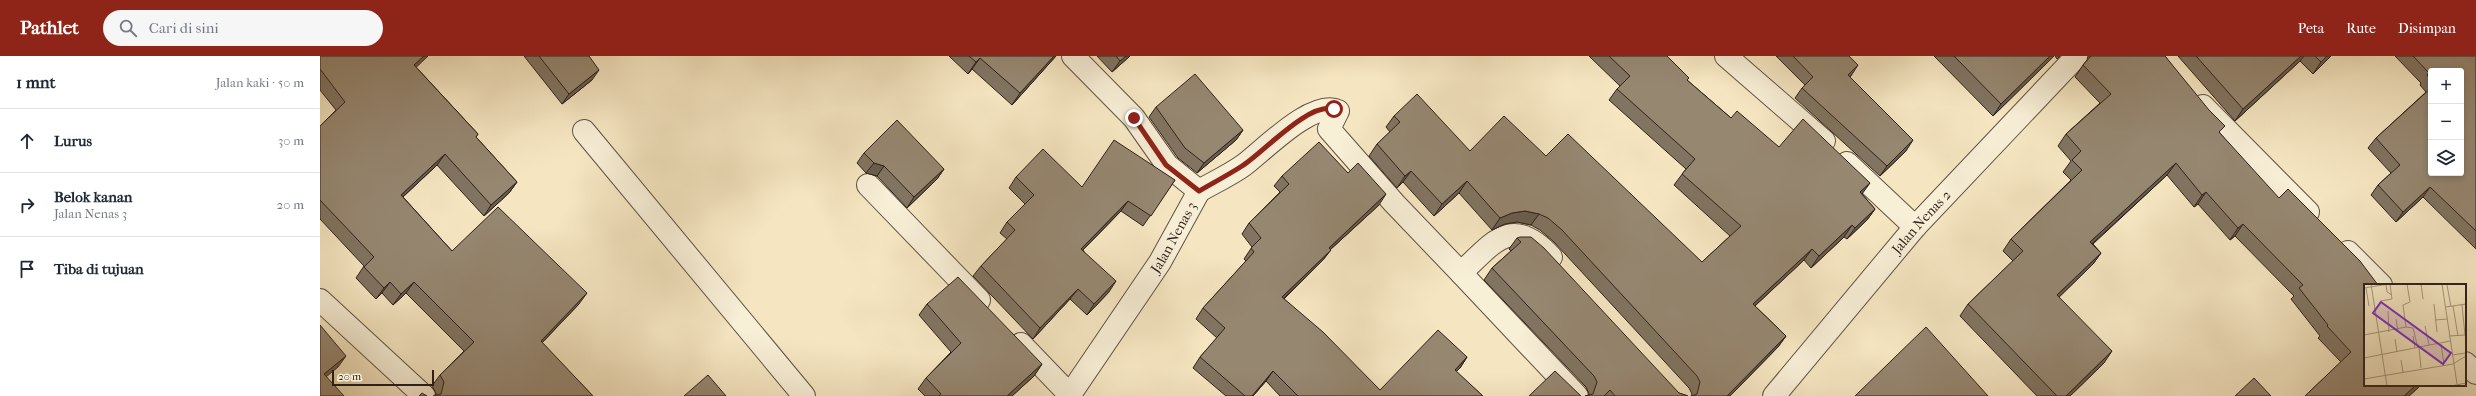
<!DOCTYPE html>
<html lang="id">
<meta charset="utf-8">
<style>
body{margin:0;font-family:"IM FELL French Canon",serif;background:#f6f6f7;color:#1f2937}
.controls{position:absolute;right:12px;top:12px;display:grid;overflow:hidden;border-radius:4px;box-shadow:0 2px 6px #0003}
.controls button{width:36px;height:36px;display:grid;place-items:center;padding:0;border:0;border-bottom:1px solid #e0e1e3;background:#fff;color:#1f2937;font:20px sans-serif}
.scale{position:absolute;left:12px;bottom:10px;width:102px;box-sizing:border-box;padding-left:4px;border:2px solid #2f211a;border-top:0;font-size:11px;line-height:14px;white-space:nowrap;color:#2f211a;-webkit-text-stroke:3px #f8efd7;paint-order:stroke}
.stop{position:absolute;width:12px;height:12px;margin:-9px;border:3px solid #8f2418;border-radius:50%;background:#fff}
.stop.end{background:#8f2418;border-color:#fff;box-shadow:0 1px 4px #0008}
.list{margin:0;padding:0;list-style:none}
h2{display:flex;justify-content:space-between;align-items:center;height:52px;margin:0;padding:0 16px;font-size:17px}
h2 small{font-size:13px;font-weight:400;color:#747a83}
.list li{display:grid;grid-template-columns:26px 1fr auto;gap:12px;align-items:center;box-sizing:border-box;height:64px;padding:0 16px;border-top:1px solid #e0e1e3}
.list b{display:block;font-size:15px;white-space:nowrap}
.list p{margin:0;font-size:13px;white-space:nowrap;color:#747a83}
.list em{font-size:13px;font-style:normal;color:#747a83}
.icon{flex:none;width:22px;height:22px;fill:none;stroke:currentColor;stroke-width:2;stroke-linecap:round;stroke-linejoin:round}
.map{position:relative;flex:none;width:2156px;height:340px;overflow:hidden}
header{display:flex;align-items:center;gap:24px;box-sizing:border-box;height:56px;padding:0 20px;background:#8f2418;color:#fff}
header strong{font-size:19px}
nav{display:flex;gap:22px;margin-inline-start:auto;font-size:14px}
.search{width:280px;height:36px;background:#f6f6f7;display:flex;align-items:center;gap:10px;box-sizing:border-box;padding:0 14px;border-radius:22px;color:#747a83;font-size:15px}
main{display:flex}
aside{flex:1;background:#fff}
.map>svg:first-child{display:block}
.lines{fill:none;stroke-linecap:round;stroke-linejoin:round}
.minor-casing{stroke:#605244;stroke-width:24}
.minor{stroke:#f8efd7;stroke-width:22}
.wall{fill:#817461;stroke:#2f211a;fill-rule:evenodd}
.shaded-wall{fill:#695e4f;stroke:#2f211a}
.building{fill:#968771;stroke:#2f211a}
.route{stroke:#8f2418;stroke-width:5}
.labels{text-anchor:middle;stroke-width:4;stroke-linejoin:round;paint-order:stroke}
.street-label{font-size:14px;fill:#2f211a;stroke:#f8efd7}
.inset-road{fill:none;stroke:#a6977e;stroke-width:1}
.view{fill:#7b2cbf;fill-opacity:0.15;stroke:#7b2cbf;stroke-width:2}
.inset-edge{fill:none;stroke:#2f211a;stroke-width:2}
</style>
<header>
<strong>Pathlet</strong>
<div class="search"><svg class="icon" aria-label="search" viewBox="0 0 24 24"><circle cx="10" cy="10" r="6"/><path d="M15 15l6 6"/></svg>Cari di sini</div>
<nav><a>Peta</a><a>Rute</a><a>Disimpan</a></nav>
</header>
<main>
<aside>
<h2>1 mnt<small>Jalan kaki · 50 m</small></h2>
<ul class="list">
<li><svg class="icon" aria-label="ahead" viewBox="0 0 24 24"><path d="M12 20V5M6 11l6-6 6 6"/></svg><div><b>Lurus</b></div><em>30 m</em></li>
<li><svg class="icon" aria-label="right" viewBox="0 0 24 24"><path d="M7 20v-9h11M14 6l5 5-5 5"/></svg><div><b>Belok kanan</b><p>Jalan Nenas 3</p></div><em>20 m</em></li>
<li><svg class="icon" aria-label="arrive" viewBox="0 0 24 24"><path d="M6 21V4h12l-3 4 3 4H6"/></svg><div><b>Tiba di tujuan</b></div></li>
</ul>
</aside>
<div class="map">
<svg width="2156" height="340" viewBox="0 0 2156 340">
<rect width="100%" height="100%" fill="#f5e6c1"/>
<filter id="stains"><feTurbulence type="fractalNoise" baseFrequency=".005" numOctaves="4"/><feColorMatrix values="0 0 0 0 .2 0 0 0 0 .09 0 0 0 0 .02 0 0 0 .5 -.17"/></filter>
<radialGradient id="worn" r=".72"><stop offset=".6" stop-color="#630" stop-opacity="0"/><stop offset="1" stop-color="#630" stop-opacity=".3"/></radialGradient>
<g class="lines">
<defs>
<g id="minor">
<path d="M1406 0 1504 85"/>
<path d="M1883 50 1988 156"/>
<path d="M264 75 484 340"/>
<path d="M1527 107 1595 171"/>
<path d="M548 129 659 244"/>
<path d="M879 135C893 127 910 119 924 109 944 94 993 43 1018 55L1009 73 1074 147 1141 217C1174 186 1192 158 1231 201"/>
<path d="M2028 196 2061 229"/>
<path d="M1141 217 1257 340"/>
<path d="M0 244 104 340"/>
<path d="M701 288 750 339"/>
<path d="M2145 307 2156 317"/>
<path id="s1" d="M749 340 840 206 879 135 847 109 814 62 753 0"/>
<path id="s2" d="M1454 340 1595 171 1757 0"/>
</g>
</defs>
<use href="#minor" class="minor-casing"/>
<use href="#minor" class="minor"/>
</g>
<g class="wall">
<path d="M0 0 96 11 158 78 156 81 197 126 189 137 164 160 117 109 83 141 132 195 259 248 222 287 273 340 115 339 116 337 112 330 120 319 144 295 86 237 73 249 62 237 56 243 36 222 44 210 0 163V70L16 54 0 34Z"/>
<path d="M204 0H269L272 24 242 48Z"/>
<path d="M629 0H736L692 49 652 13 648 18Z"/>
<path d="M777 0H810L792 16Z"/>
<path d="M1269 0H1347L1367 24 1411 62 1459 91 1542 138 1555 153 1547 164 1527 183 1524 181 1491 212 1484 204 1435 250 1466 280 1458 291 1410 340H1371L1372 338 1369 332 1234 186 1220 174 1211 169 1197 166 1185 168 1172 174 1139 137 1114 160 1083 126 1077 132 1049 100 1057 88 1070 76 1066 71 1074 60 1150 95 1226 100 1382 206 1410 180 1354 129 1366 113 1289 44 1297 33 1300 30Z"/>
<path d="M1456 0H1529L1531 20 1530 21 1586 95 1560 120 1475 42 1482 32 1485 29Z"/>
<path d="M1614 0H1734L1673 60Z"/>
<path d="M1735 0H1740L1737 3Z"/>
<path d="M1768 0H1845L1900 77 2101 329 2089 340H1985L2021 306 1998 282 2000 280 1971 243 1974 240 1915 180 1910 184 1878 148 1874 151 1847 119 1773 188 1781 197 1773 208 1739 241 1784 307 1750 340H1717L1640 260 1648 248 1693 205 1683 195 1691 183 1751 124 1743 116 1751 105 1738 90 1746 78 1780 47 1755 21 1763 9 1767 4Z"/>
<path d="M1858 0H2011L1993 18 1980 5 1915 65Z"/>
<path d="M2075 0H2156V193L2103 141 2076 166 2051 139 2058 129 2071 117 2048 92 2056 82 2106 36 2100 29 2101 27ZM2111 15 2141 117H2111Z"/>
<path d="M836 51 923 74 916 84 877 117 858 102 829 61Z"/>
<path d="M544 97 624 113 617 123 587 152 557 120 546 117 537 107Z"/>
<path d="M1028 117 1059 149 1010 194 1003 204 964 243 1060 334 1147 301 1140 312 1136 316 1163 340H960L946 325 933 340H906L873 312 880 301 897 282 876 263 883 252 926 205 924 203 932 191 922 178 929 167 960 136 954 130 962 120Z"/>
<path d="M696 121 762 131 855 124 823 170 801 155 763 194 789 236 767 259 750 243 713 283 653 220 661 210 687 183 680 177 687 166 705 148 689 132Z"/>
<path d="M1197 182 1359 337 1368 340H1265L1269 339V338L1266 331 1164 224 1172 212 1191 195 1189 193Z"/>
<path d="M607 248 722 308 714 320 692 340H605L598 333 606 322 631 296 599 259Z"/>
</g>
<g class="shaded-wall">
<path d="M104 0H108L87 20 94 9Z"/>
<path d="M734 0H736L692 49 700 37Z"/>
<path d="M806 0H810L792 16 800 5Z"/>
<path d="M1730 0H1734L1673 60 1681 48Z"/>
<path d="M1981 0H1984L1980 5 1915 65 1923 53Z"/>
<path d="M2007 0H2011L1993 18 2001 6Z"/>
<path d="M660 2 652 13 648 18 656 6Z"/>
<path d="M1538 9 1531 20 1521 29 1528 19Z"/>
<path d="M279 14 272 24 242 48 249 38Z"/>
<path d="M923 74 916 84 877 117 884 107Z"/>
<path d="M1593 84 1586 95 1560 120 1567 110Z"/>
<path d="M125 98 117 109 73 150 81 139Z"/>
<path d="M554 107 564 110 557 120 546 117Z"/>
<path d="M1856 107 1847 119 1762 197 1770 186Z"/>
<path d="M624 113 617 123 587 152 594 141Z"/>
<path d="M1091 115 1083 126 1077 132 1085 120Z"/>
<path d="M1147 125 1139 137 1114 160 1122 148Z"/>
<path d="M197 126 189 137 164 160 171 149Z"/>
<path d="M1550 127 1542 138 1540 136Z"/>
<path d="M2110 131 2103 141 2076 166 2083 156Z"/>
<path d="M1886 136 1878 148 1874 151 1882 139Z"/>
<path d="M1066 138 1059 149 1001 202 1009 192Z"/>
<path d="M808 145 801 155 754 203 761 193Z"/>
<path d="M1555 153 1547 164 1527 183 1535 172Z"/>
<path d="M1205 155 1219 158 1211 169 1197 166 1185 168 1172 174 1180 162 1192 157Z"/>
<path d="M1923 168 1915 180 1910 184 1918 172Z"/>
<path d="M1532 169 1524 181 1491 212 1499 200Z"/>
<path d="M1492 193 1484 204 1425 259 1433 248Z"/>
<path d="M1011 194 1003 204 955 251 962 241Z"/>
<path d="M1781 197 1773 208 1729 251 1737 239Z"/>
<path d="M796 225 789 236 767 259 774 248Z"/>
<path d="M70 226 62 237 56 243 64 232Z"/>
<path d="M94 226 86 237 73 249 81 238Z"/>
<path d="M758 233 750 243 713 283 720 272Z"/>
<path d="M267 237 259 248 213 296 221 285Z"/>
<path d="M1466 280 1458 291 1410 340H1407Z"/>
<path d="M1792 295 1784 307 1750 340H1746Z"/>
<path d="M26 300 18 311 0 326 4 318Z"/>
<path d="M1147 301 1140 312 1127 325 1135 314Z"/>
<path d="M722 308 714 320 692 340H687Z"/>
<path d="M953 315 946 325 933 340H932Z"/>
<path d="M2096 329H2101L2089 340H2084Z"/>
</g>
<g class="building">
<path d="M0 0H104L94 9 158 78 156 81 197 126 171 149 125 98 81 139 132 195 178 151 267 237 221 285 273 340H113L121 338 124 326 120 319 154 286 94 226 81 238 70 226 64 232 44 211 54 201 0 144V70L25 46 0 13Z"/>
<path d="M219 0H269L279 14 249 38Z"/>
<path d="M649 0H734L700 37 660 2 656 6Z"/>
<path d="M796 0H806L800 5Z"/>
<path d="M1289 0H1347L1369 22 1367 24 1411 62 1417 55 1459 91 1483 63 1550 127 1540 136 1555 153 1535 172 1532 169 1499 200 1492 193 1433 248 1466 280 1407 340H1372L1377 338 1380 326 1377 320 1242 174 1228 162 1219 158 1205 155 1192 157 1180 162 1147 125 1122 148 1091 115 1085 120 1057 88 1080 66 1074 60 1097 38 1150 95 1184 60 1226 100 1248 78 1382 206 1421 170 1362 118 1375 103 1297 33 1310 20Z"/>
<path d="M1473 0H1529L1538 9 1528 19 1593 84 1567 110 1482 32 1493 21Z"/>
<path d="M1634 0H1730L1681 48Z"/>
<path d="M1771 0H1845L1889 54 1905 70 1899 76 1959 142 1968 133 2040 205 2058 229H2045V329H2096L2084 340H1985L2031 296 2007 270 2008 269 1979 232 1983 229 1923 168 1918 172 1886 136 1882 139 1856 107 1770 186 1781 197 1737 239 1792 295 1746 340H1737L1648 248 1703 195 1691 183 1762 114 1752 104 1761 95 1746 78 1791 38 1763 9Z"/>
<path d="M1876 0H1981L1923 53Z"/>
<path d="M1995 0H2007L2001 6Z"/>
<path d="M2093 0H2156V175L2110 131 2083 156 2058 129 2080 109 2056 82 2111 32V117H2141V15H2111V24L2107 19 2109 17Z"/>
<path d="M875 18 923 74 884 107 865 92 836 51Z"/>
<path d="M577 64 624 113 594 141 564 110 554 107 544 97Z"/>
<path d="M794 84 855 124 831 160 808 145 761 193 796 225 774 248 758 233 720 272 661 210 695 174 687 166 714 139 696 121 723 93 762 131Z"/>
<path d="M999 86 1028 117 1038 107 1066 138 1009 192 1011 194 962 241 1003 276 1060 334 1118 274 1147 301 1135 314 1163 340H978L953 315 932 340H925L880 301 905 272 883 252 934 196 931 192 941 182 929 167 969 128 962 120Z"/>
<path d="M1200 181H1211L1224 192 1359 337 1368 340H1295L1290 334 1284 340H1265L1273 338 1277 326 1274 320 1172 212 1201 186 1197 182Z"/>
<path d="M638 221 722 308 687 340H619L621 338 606 322 641 287 607 248Z"/>
<path d="M0 269 26 300 4 318 24 340H0Z"/>
<path d="M1606 271 1668 340H1535Z"/>
<path d="M1235 315 1261 340H1209Z"/>
<path d="M388 319 406 340H364Z"/>
<path d="M1934 322 1951 340H1915Z"/>
<path d="M102 337 107 340H99Z"/>
</g>
<g class="lines">
<path class="route" d="M814 62 846 109 879 135C893 127 908 119 922 110 943 97 988 46 1014 53"/>
</g>
<g class="labels">
<g class="street-label">
<text dy="5" stroke="none"><textPath href="#s2" startOffset="228">Jalan Nenas 2</textPath></text>
<text dy="5" stroke="none"><textPath href="#s1" startOffset="190">Jalan Nenas 3</textPath></text>
</g>
</g>
<g transform="translate(2044 228)">
<rect width="102" height="102" fill="#f5e6c1"/>
<path class="inset-road" d="M7 0 23 102M57 0 59 15M78 0 93 100M22 1 23 8 28 11M83 1 87 23M0 4 25 0M2 4 5 22M17 17 28 15 26 0M70 20 73 48M98 21 101 51M89 22 94 52M82 23 102 20M24 27 25 48M32 35 34 47M71 36 83 35M61 42 65 61M42 43 49 44 54 64M0 51 42 43 39 21 46 18 43 0M49 52 51 64M85 52 102 51M31 55 33 68M77 60 80 80M55 64 57 84M88 71 102 69M0 74 86 57M37 76 39 88M0 95 89 80 102 72M87 102 102 99"/>
<path class="view" d="M17 18 87 69 79 80 9 29Z"/>
<rect width="102" height="102" class="inset-edge"/>
</g>
<rect width="100%" height="100%" filter="url(#stains)"/>
<rect width="100%" height="100%" fill="url(#worn)"/>
</svg>
<div class="controls">
<button>+</button>
<button>−</button>
<button><svg class="icon" aria-label="layers" viewBox="0 0 24 24"><path d="M12 4l9 5-9 5-9-5zM3 14l9 5 9-5"/></svg></button>
</div>
<div class="scale">20 m</div>
<div class="stop" style="left:1014px;top:53px"></div>
<div class="stop end" style="left:814px;top:62px"></div>
</div>
</main>
